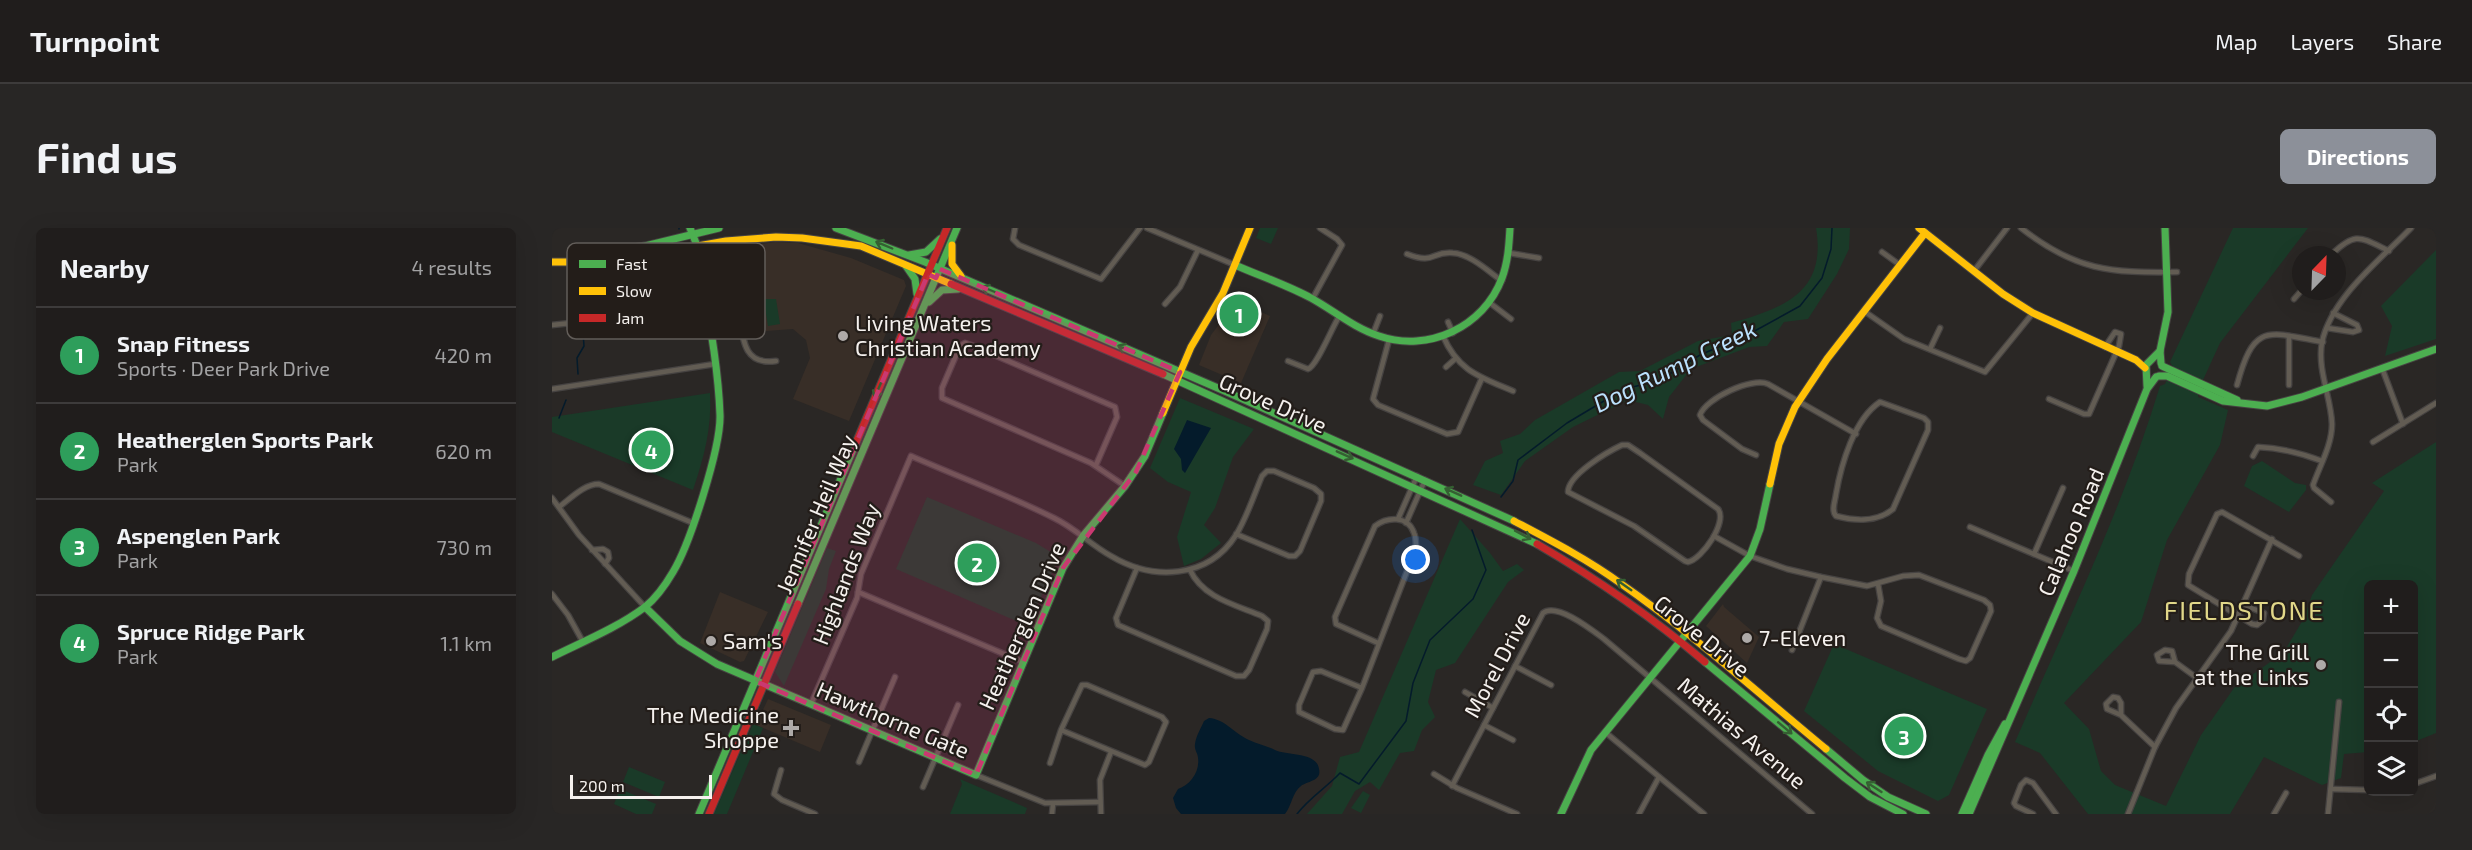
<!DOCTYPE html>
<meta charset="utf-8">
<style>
body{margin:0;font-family:"Exo 2",sans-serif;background:#282625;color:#f1f3f6}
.controls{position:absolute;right:18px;bottom:18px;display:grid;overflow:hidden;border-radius:9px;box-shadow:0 6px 24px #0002}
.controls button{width:54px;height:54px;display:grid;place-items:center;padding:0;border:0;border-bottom:2px solid #3d3b3b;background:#201d1c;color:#f1f3f6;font:30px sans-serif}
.compass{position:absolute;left:1740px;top:18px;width:54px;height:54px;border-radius:50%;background:#201d1c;box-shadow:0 6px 24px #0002;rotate:23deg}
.scale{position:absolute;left:18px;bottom:15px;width:142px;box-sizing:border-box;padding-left:6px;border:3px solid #f5f1ee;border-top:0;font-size:16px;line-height:21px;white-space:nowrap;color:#f5f1ee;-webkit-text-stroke:4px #231d19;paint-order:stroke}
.you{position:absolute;left:864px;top:332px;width:21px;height:21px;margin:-15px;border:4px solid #fff;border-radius:50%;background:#1a73e8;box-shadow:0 0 0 9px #1a73e833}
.badge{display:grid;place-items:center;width:39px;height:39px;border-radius:50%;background:#8c9099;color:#fff;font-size:20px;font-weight:700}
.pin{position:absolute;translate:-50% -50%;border:3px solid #fff;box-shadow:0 2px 6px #0006}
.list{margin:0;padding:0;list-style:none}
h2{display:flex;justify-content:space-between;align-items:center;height:78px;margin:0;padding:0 24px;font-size:26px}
h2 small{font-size:20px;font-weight:400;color:#a2a2a3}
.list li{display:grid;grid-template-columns:39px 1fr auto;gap:18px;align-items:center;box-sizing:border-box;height:96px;padding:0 24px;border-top:2px solid #3d3b3b}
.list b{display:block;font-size:22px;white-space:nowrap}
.list p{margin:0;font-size:20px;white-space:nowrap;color:#a2a2a3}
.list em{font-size:20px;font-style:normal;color:#a2a2a3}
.icon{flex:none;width:33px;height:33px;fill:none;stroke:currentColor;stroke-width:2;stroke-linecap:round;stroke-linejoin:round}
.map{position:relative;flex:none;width:1884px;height:586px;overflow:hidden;border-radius:9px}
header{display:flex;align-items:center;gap:36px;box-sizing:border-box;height:84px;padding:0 30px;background:#201d1c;border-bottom:2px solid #3d3b3b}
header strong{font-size:28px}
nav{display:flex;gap:33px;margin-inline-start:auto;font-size:21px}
.intro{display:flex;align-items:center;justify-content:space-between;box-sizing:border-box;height:144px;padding:0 36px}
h1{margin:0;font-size:42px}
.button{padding:15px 27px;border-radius:9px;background:#8c9099;color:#fff;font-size:21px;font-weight:700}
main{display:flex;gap:36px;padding:0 36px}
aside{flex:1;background:#201d1c;border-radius:9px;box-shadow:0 6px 24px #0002}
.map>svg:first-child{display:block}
.built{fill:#382e27}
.green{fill:#1a3a28}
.water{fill:#041b2b}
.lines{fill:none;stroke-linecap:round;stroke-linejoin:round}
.stream{stroke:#041b2b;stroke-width:1.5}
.street-casing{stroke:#464342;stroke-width:7}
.fast-casing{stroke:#464342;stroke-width:9}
.slow-casing{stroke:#464342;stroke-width:9}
.jam-casing{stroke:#464342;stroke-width:9}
.street{stroke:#625c53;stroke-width:4.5}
.fast{stroke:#4caf50;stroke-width:7}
.slow{stroke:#ffc107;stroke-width:7}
.jam{stroke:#c62828;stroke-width:7}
.oneway{stroke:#355f32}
.marked{fill:#ca3971;fill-opacity:0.2;stroke:#ca3971;stroke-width:4.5;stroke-dasharray:12 8;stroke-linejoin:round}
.poi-dot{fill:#aeaaa8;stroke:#231d19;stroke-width:2}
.labels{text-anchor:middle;stroke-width:4.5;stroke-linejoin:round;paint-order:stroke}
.poi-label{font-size:22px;fill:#f5f1ee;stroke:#231d19;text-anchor:start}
.street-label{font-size:22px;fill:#f5f1ee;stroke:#231d19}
.water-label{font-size:24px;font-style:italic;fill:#bbe1fd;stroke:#231d19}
.quarter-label{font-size:26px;letter-spacing:1.5px;fill:#e1d789;stroke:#231d19}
.key{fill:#231d19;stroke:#625d59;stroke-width:1.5}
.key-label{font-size:16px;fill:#f5f1ee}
</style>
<header>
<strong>Turnpoint</strong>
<nav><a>Map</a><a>Layers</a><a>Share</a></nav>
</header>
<div class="intro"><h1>Find us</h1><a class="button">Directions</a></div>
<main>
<aside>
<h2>Nearby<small>4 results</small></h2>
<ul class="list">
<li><span class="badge" style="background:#2e9e5b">1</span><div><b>Snap Fitness</b><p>Sports · Deer Park Drive</p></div><em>420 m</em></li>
<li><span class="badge" style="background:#2e9e5b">2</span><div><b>Heatherglen Sports Park</b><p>Park</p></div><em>620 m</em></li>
<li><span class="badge" style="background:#2e9e5b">3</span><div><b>Aspenglen Park</b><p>Park</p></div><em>730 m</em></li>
<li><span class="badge" style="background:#2e9e5b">4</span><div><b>Spruce Ridge Park</b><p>Park</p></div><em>1.1 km</em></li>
</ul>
</aside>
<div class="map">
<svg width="1884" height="586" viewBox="0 0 1884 586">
<rect width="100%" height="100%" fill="#2a2725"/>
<g class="built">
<path d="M223 14 246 15 299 30 352 52 354 58 297 193 241 171 258 130 254 112 241 101 214 103 209 78 189 80 188 70 193 64 189 19Z"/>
<path d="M679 71 718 88 689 155 647 137 659 107 671 91Z"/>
<path d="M168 364 216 384 192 433 188 434 148 415Z"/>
<path d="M1171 376 1172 379 1207 409 1195 435 1154 398Z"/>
<path d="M216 471 279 497 268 524 204 497Z"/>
</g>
<g class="green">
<path d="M708 0H726L719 16 704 10Z"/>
<path d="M1264 0H1298L1297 21 1285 46 1256 91 1232 94 1215 118 1197 119 1139 141 1117 169 1111 191 1096 177 1076 172 1021 199 973 233 949 267 921 257 933 233 951 225 948 213 968 206 983 192 1067 144 1088 143 1146 113 1180 107 1179 95C1231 80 1275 65 1264 0Z"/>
<path d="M1681 0H1756L1668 115 1651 152 1646 169 1676 182 1668 217 1615 312 1589 394 1512 475 1537 501 1549 543 1563 557 1614 578 1649 507 1682 460 1732 424 1752 390 1760 367 1832 263 1820 255 1884 214V505L1862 514V356H1816V524L1792 526 1789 550 1770 557 1712 529 1678 586H1536L1488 525 1463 514C1514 396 1571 280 1608 158L1613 156 1621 139 1618 134Z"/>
<path d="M1884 22V111L1833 128 1840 98 1829 78Z"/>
<path d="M194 65H211L212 71H224L228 96 216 98 212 74 195 76Z"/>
<path d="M158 165C160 200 152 229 141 262L0 204V189Z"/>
<path d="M628 170 702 201 681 229 663 280 652 297 669 315 649 331 632 338 625 309 639 264 616 254 598 240Z"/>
<path d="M1710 233 1743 255 1754 257V262L1737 284 1692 258 1700 238Z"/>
<path d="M375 269 484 315 507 329 476 398 344 341Z"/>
<path d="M908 291 938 325 951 343 965 336 972 342 956 354 903 435 884 442 876 474 883 489 870 502 862 523 848 525 827 562 818 554 803 563 790 586H755L780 558 788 529 807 524Z"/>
<path d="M275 320 284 323 277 341 274 361 232 458 223 444Z"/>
<path d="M1282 416 1435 481 1397 567 1386 573 1326 543 1252 483Z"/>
<path d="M201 496 211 500 175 586H162Z"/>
<path d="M77 539 113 554 107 569 71 554Z"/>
<path d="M408 551 475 580 473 586H398L410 556Z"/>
<path d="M68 561 104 576 100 586H84L62 576Z"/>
<path d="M811 563 818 567 809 585 799 580Z"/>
</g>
<g class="water">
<path d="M635 192 659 200 633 245 630 242 629 231 622 221Z"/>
<path d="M657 490C673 491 683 506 697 512 706 516 715 518 723 522 736 528 765 524 767 541 770 553 756 553 749 558 740 565 740 577 733 586H629L624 580 621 570 626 561C638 557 648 544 646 530 646 525 642 522 643 516 644 508 649 500 652 493Z"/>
</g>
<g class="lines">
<g class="stream">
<path d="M127 0V1"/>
<path d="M28 87 25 66 27 63 126 47 129 44 128 26"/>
<path d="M26 146 25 130 32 118 31 105"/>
<path d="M7 190 14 172"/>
<path d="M949 269 961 253 966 232 1015 195 1072 161 1106 153 1148 127 1199 105 1248 78 1270 50 1279 21 1280 0"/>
<path d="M745 586C757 570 775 559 788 545L807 556 854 493 861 455 878 412 921 371 934 342 920 302"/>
</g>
<defs>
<g id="street">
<path d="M463 0 461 11 467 17 549 51 588 0"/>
<path d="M595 0 683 37"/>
<path d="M1469 0C1524 43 1558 45 1625 44"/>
<path d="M1330 24 1348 37"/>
<path d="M957 25 987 30"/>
<path d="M855 26C883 37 879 23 901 25 918 26 936 43 950 53"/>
<path d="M1779 27C1804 3 1808 9 1837 23"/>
<path d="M1422 43 1455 0"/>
<path d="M761 70 790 17 785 11 768 0"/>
<path d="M1742 71 1749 63"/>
<path d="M938 75 959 91"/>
<path d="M613 76 628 59 646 22"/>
<path d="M1312 83 1352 111 1433 144 1481 85"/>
<path d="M896 94 901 105"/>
<path d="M0 97 19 95 38 99 175 76 187 82C191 107 189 138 224 133"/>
<path d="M1775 100 1801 104 1807 102 1805 97 1781 85"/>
<path d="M821 106 828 88"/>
<path d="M891 108C906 143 928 149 961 163"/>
<path d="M837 112 821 171 826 177 895 206 906 204 930 150"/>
<path d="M1378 121 1388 100"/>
<path d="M736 133 756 141C765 138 780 99 788 87"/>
<path d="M894 139 903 131"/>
<path d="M1830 140 1851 196"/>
<path d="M1685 157C1702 94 1715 104 1771 114"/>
<path d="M1737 157V108"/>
<path d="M0 161 163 136"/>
<path d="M1497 171 1532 186H1537L1567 118 1569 106 1563 104 1553 119"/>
<path d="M1328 174 1372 190 1376 194V202L1341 281C1326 294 1303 293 1284 288 1279 282 1283 274 1284 266 1289 237 1302 191 1328 174Z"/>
<path d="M1821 214 1884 175"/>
<path d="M1070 217H1076L1088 225 1166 281C1176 294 1150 331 1136 334L1133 333 1082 298 1016 264C1016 247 1055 224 1070 217Z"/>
<path d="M1204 227 1190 221 1151 192 1148 187C1154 170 1200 149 1216 156L1304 206"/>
<path d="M1701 228 1706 219C1729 220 1749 225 1770 233"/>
<path d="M544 237 565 189 563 179 419 117 413 115 408 118 390 160V170L539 235 573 258"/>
<path d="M0 270 27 307 93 379"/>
<path d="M1779 274 1762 260 1761 257C1768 237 1780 217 1780 196 1779 169 1765 142 1770 114 1780 69 1828 32 1859 0"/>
<path d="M7 279C18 271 32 256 47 256L141 295"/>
<path d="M846 291 865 248"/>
<path d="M854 295 873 252"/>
<path d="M1418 299 1522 343"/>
<path d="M1162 308 1198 328 1235 341 1269 349 1315 358 1351 348 1367 347 1432 372 1438 377 1439 383 1418 430 1414 433 1407 431 1329 398 1325 390 1329 373 1326 356"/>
<path d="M40 322 51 321 56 324 57 330 53 336"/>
<path d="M1482 326 1511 260"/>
<path d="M585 340 564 390 566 397 684 448H692L697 442 715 401 716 393 710 388C684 377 651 370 638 342"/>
<path d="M306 364 471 434"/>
<path d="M0 366 16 387 31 414"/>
<path d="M1692 377 1712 385 1711 392 1705 397 1700 396 1636 357 1637 346 1665 286 1670 284 1747 328"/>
<path d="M1240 422 1269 349"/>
<path d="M1623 434 1620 423 1613 422 1605 427 1607 433 1623 434 1645 450"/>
<path d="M963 438 999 457"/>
<path d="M810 460 769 443 761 444 747 477V484L783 501 791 502 810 460 864 320C864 315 864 309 862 305 856 287 835 289 823 298L783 389 784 396 826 415"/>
<path d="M913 464 941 480"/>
<path d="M259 476 305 370 309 346 359 228C407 249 456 267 502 290 523 300 539 317 559 328 601 353 656 351 684 307 695 289 702 267 710 248L715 243H722L762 260 769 266V273L748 323 743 328H737L684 306"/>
<path d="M1569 487V475L1566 470 1561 469 1554 476 1555 481 1569 487 1603 519"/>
<path d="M932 497 961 512"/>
<path d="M1053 504 1152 586"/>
<path d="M307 534 343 449"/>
<path d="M498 535 509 502 530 457H535L610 489 614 494 597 534 593 537 509 502"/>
<path d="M229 542 222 566 230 572 263 586"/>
<path d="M882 546 905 560 965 586"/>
<path d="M424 547 493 575 548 574"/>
<path d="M1862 556 1884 548"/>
<path d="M900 558 991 385C1005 374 1040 402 1052 411L1260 586"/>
<path d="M371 559 406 477"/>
<path d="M1779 561 1816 562"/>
<path d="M500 586 501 576"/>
<path d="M549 586 548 552 559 524"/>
<path d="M1087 586 1107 549"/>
<path d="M1481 586 1464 578 1462 575 1469 557 1474 552 1481 555 1504 586"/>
<path d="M1576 586 1603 519 1624 480 1679 403 1720 311"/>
<path d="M1722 586 1734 565"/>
<path d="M1776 586 1787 474"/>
</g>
<g id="fast">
<path d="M284 0 373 34 675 164 962 293"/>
<path d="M357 27 374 24 388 11"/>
<path d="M20 30 93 18 167 0"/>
<path d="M683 37C708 48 735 57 759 70 781 82 802 100 827 108 876 125 932 99 950 50 956 34 957 17 958 0"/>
<path d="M354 38 363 51 365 66"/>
<path d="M377 74 390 62 406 61"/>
<path d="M1609 135 1608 123 1616 84 1613 0"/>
<path d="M1610 138 1685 172"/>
<path d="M611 146 985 316"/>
<path d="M1607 148H1615L1671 173 1715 178 1750 169 1884 121"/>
<path d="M1595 158 1594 137 1608 123"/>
<path d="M246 376 405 0"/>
<path d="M93 379 128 413 165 436 424 547 511 340 531 308 573 258 593 228 611 185"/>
<path d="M0 429C30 414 65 400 93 379 104 370 114 356 121 344 138 316 169 219 168 187 166 130 153 72 144 15L138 0"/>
<path d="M1153 434 1293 550 1318 569 1351 586"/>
<path d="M1274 521 1311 552 1336 569 1374 586"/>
<path d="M147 586 303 217"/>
<path d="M1009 586 1039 522 1198 328 1208 301 1218 256"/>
<path d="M1410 586 1436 527 1453 496"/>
<path d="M1417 586 1522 343 1595 161 1604 149"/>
</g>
<g id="slow">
<path d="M1367 0 1451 66 1481 85 1584 132 1593 140"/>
<path d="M400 17V36L409 48"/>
<path d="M0 34H55L174 13 224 9 250 10 309 18 399 56"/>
<path d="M611 185 639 119 671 65 698 0"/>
<path d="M1218 256 1227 216 1243 179 1275 131 1373 5"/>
<path d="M962 293C998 312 1035 331 1068 355 1140 405 1206 465 1274 521"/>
</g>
<g id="jam">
<path d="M399 56 611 146"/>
<path d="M303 217 395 0"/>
<path d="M985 316C1045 351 1100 389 1153 434"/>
<path d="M157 586 246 376"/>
</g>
</defs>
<use href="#street" class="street-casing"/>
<use href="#fast" class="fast-casing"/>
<use href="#slow" class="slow-casing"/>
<use href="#jam" class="jam-casing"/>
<use href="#street" class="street"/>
<use href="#fast" class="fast"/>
<use href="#slow" class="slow"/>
<use href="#jam" class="jam"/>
</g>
<defs><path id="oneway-shaft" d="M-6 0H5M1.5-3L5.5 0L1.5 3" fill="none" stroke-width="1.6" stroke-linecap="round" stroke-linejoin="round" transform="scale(1.5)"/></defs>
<g class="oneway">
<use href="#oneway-shaft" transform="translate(332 17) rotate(-157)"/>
<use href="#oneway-shaft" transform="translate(438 62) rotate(-157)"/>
<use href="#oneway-shaft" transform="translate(574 121) rotate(-157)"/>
<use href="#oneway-shaft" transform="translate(326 162) rotate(113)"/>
<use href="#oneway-shaft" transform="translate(793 227) rotate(24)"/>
<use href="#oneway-shaft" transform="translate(901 264) rotate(-156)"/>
<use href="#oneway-shaft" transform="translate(971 307) rotate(28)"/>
<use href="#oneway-shaft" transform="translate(1072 357) rotate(-145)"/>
<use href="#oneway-shaft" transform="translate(1233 500) rotate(40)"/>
<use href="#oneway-shaft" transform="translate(1322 559) rotate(-147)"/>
</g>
<path class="marked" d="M388 41 628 144 584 244 511 340 424 547 203 453 376 46 384 50Z"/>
<g class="poi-dot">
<circle cx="291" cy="108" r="6"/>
<circle cx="1195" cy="410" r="6"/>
<circle cx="159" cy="413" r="6"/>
<circle cx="1769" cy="437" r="6"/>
<path d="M236 491h6v6h6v6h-6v6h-6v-6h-6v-6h6z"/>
</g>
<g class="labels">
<g class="poi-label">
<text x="303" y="103">Living Waters<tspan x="303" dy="25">Christian Academy</tspan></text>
<text x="1207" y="418">7-Eleven</text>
<text x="171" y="421">Sam's</text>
<text x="1757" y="432" text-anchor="end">The Grill<tspan x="1757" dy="25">at the Links</tspan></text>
<text x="227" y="495" text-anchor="end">The Medicine<tspan x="227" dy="25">Shoppe</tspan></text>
</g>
<g class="street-label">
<text transform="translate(721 175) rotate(24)" y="8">Grove Drive</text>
<text transform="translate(264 286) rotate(-67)" y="8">Jennifer Heil Way</text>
<text transform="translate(1519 304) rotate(-67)" y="8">Calahoo Road</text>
<text transform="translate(294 346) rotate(-69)" y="8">Highlands Way</text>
<text transform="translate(470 398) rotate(-66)" y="8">Heatherglen Drive</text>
<text transform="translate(1150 408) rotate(39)" y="8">Grove Drive</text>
<text transform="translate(945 437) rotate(-62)" y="8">Morel Drive</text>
<text transform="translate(341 492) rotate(23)" y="8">Hawthorne Gate</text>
<text transform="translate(1190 505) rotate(40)" y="8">Mathias Avenue</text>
</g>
<g class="water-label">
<text transform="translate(1123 139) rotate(-26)" y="8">Dog Rump Creek</text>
</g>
<g class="quarter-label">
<text x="1692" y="392">FIELDSTONE</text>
</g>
</g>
<rect x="15" y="15" width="198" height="96" rx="9" class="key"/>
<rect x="27" y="32" width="27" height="8" fill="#4caf50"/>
<rect x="27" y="59" width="27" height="8" fill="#ffc107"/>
<rect x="27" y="86" width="27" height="8" fill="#c62828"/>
<g class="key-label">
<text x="64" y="42">Fast</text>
<text x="64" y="69">Slow</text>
<text x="64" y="96">Jam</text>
</g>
</svg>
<div class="controls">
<button>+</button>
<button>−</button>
<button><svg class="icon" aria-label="locate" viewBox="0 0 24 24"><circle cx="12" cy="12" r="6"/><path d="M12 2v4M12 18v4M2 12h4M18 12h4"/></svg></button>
<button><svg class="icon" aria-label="layers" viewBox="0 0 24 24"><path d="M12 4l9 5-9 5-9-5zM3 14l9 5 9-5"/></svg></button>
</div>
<svg class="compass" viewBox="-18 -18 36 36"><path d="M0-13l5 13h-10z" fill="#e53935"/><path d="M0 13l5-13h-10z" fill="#a2a2a3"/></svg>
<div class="scale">200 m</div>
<div class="you"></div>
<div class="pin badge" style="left:687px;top:86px;background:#2e9e5b">1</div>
<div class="pin badge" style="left:425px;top:335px;background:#2e9e5b">2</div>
<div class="pin badge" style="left:1352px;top:508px;background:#2e9e5b">3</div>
<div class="pin badge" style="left:99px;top:222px;background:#2e9e5b">4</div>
</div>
</main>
